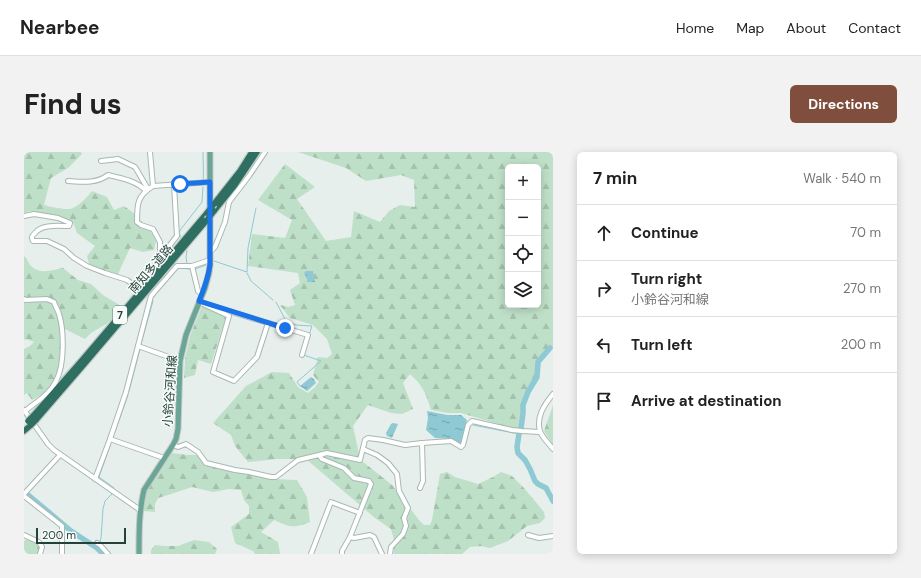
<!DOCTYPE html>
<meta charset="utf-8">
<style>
body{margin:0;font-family:"DM Sans","Noto Sans JP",sans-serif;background:#f2f2f2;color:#222}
.controls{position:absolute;right:12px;top:12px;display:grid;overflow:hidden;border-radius:6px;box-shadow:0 2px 10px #0003}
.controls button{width:36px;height:36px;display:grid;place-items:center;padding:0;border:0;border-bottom:1px solid #e0e0e0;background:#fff;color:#222;font:20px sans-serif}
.scale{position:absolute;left:12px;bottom:10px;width:90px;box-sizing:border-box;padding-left:4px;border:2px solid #24423a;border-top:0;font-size:11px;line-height:14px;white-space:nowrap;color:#24423a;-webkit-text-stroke:3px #f7fbf9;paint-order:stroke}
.stop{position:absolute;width:12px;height:12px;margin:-9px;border:3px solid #1a73e8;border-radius:50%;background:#fff}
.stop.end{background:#1a73e8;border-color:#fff;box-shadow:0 1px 4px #0008}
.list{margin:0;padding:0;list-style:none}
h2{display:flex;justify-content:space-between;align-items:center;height:52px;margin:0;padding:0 16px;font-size:17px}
h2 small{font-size:13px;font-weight:400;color:#767676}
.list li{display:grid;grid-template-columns:26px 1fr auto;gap:12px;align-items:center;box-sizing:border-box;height:56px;padding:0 16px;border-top:1px solid #e0e0e0}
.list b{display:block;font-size:15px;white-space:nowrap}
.list p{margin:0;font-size:13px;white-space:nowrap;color:#767676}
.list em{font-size:13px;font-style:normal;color:#767676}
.icon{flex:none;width:22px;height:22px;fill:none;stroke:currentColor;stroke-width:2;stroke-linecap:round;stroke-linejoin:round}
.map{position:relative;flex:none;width:529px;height:402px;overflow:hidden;border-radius:6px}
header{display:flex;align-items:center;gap:24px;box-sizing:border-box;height:56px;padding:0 20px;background:#fff;border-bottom:1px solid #e0e0e0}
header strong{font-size:19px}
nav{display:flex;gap:22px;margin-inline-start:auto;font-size:14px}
.intro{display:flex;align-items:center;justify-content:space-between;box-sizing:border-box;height:96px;padding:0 24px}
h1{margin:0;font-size:28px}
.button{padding:10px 18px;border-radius:6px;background:#804e3d;color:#fff;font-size:14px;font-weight:700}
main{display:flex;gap:24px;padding:0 24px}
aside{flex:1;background:#fff;border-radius:6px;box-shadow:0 2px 10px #0003}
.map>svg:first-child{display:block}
.forest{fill:url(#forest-firs);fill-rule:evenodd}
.water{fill:url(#water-ripples)}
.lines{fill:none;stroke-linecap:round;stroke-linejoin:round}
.stream{stroke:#8ec9d4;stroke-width:1}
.river{stroke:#8ec9d4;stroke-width:5.5}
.minor-casing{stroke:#a8b8b2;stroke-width:6}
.major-casing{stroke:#c2cac8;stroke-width:7}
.highway-casing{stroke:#c2cac8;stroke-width:8}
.minor{stroke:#fff;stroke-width:4}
.major{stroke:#6aa596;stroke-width:5}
.highway{stroke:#2f6f62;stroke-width:5.5}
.highway-bridge-casing{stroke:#c2cac8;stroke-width:8;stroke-linecap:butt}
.highway-bridge{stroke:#2f6f62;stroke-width:5.5}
.route{stroke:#1a73e8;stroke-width:5}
.labels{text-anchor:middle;stroke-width:3;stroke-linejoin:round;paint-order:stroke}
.shield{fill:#f7fbf9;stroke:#637a73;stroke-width:1}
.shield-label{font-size:11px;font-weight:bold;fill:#24423a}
.street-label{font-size:12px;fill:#24423a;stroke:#f7fbf9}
</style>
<header>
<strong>Nearbee</strong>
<nav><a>Home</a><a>Map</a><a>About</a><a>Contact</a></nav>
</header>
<div class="intro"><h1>Find us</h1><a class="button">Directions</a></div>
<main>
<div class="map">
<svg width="529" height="402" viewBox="0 0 529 402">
<defs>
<pattern id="forest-firs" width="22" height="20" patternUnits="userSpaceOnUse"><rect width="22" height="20" fill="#bfe0c8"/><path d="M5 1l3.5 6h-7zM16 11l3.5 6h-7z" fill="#a4c1ad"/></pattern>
<pattern id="water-ripples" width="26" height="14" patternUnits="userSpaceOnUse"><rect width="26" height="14" fill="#8ec9d4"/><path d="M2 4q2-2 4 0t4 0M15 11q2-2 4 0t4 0" fill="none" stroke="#74a5ad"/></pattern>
</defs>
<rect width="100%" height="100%" fill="#e6efeb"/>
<g class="forest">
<path d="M0 0H57L58 2 44 16 27 26 23 41 20 53C27 55 43 59 49 56 57 52 63 45 68 39L83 45 90 58 100 54 111 62 112 71 118 76 126 78 132 89 130 98 119 100 106 96 94 122 81 119 65 112 63 104 71 94 53 81 49 70 33 64 18 62 6 59 0 61Z"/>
<path d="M274 0H529V195L512 209V225L503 239 498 259 494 278 437 261H424L407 258C402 241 399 234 386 222L379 231 389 257 378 262 367 261 344 253 329 274 335 302 338 309 368 333 395 368 400 373H406L408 368 416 322 423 320 431 325 454 332 469 325 477 320 488 324 500 336 520 360 521 366 516 371 503 374 484 389 466 396 457 394 446 395 438 402H370V388L367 377 351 366 282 307H253L224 310 211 294 207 283 189 271 222 234 248 220 265 221 274 235 284 241 291 235 295 230 289 223 294 205 303 206 308 202 303 187 289 173 266 166 256 153 265 155 271 153 266 138 276 131 274 121 224 114 228 82 261 86 268 68 234 48 261 12 291 35 273 47 302 89 327 85 330 59 356 70 365 59 376 53 391 55 390 28 377 23 342 29 322 16ZM484 15H514V153H484Z"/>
<path d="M0 104C4 107 4 111 7 114 16 123 28 118 39 116L54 128 67 132 79 143 97 154 87 169 67 181 61 187 37 175C36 197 39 220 23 237 19 242 13 245 8 248L3 241 0 243V197L6 194 10 190 2 187 0 188Z"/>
<path d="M178 154 202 165 187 212 174 208 171 223 160 226 161 207 166 184Z"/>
<path d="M529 253V293L520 279Z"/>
<path d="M148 301 164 303H173L182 313 212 320 248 327 273 328 283 345 286 370C269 377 266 375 250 368L237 380 254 390 256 402H231L229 399 211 391 207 375 225 362V354L220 348 217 338 205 337 189 340 168 335 144 343 134 346 131 352V360L119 359 123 339Z"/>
<path d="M3 387 13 391 16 395 14 402H0V389Z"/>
<path d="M170 388 185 390 193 397 191 402H127V398L131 393 140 394H154Z"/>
</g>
<g class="water">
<path d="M282 119H289L291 130H283V127L280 121Z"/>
<path d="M287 225 290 227 292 231 283 239 276 234Z"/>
<path d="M403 259 423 263H437L443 268 437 292 428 287 411 286 402 278 404 266Z"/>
<path d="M369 271 374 272 368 286 363 284 362 281 367 272Z"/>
</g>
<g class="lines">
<g class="stream">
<path d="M179 29C180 19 179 10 179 0"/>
<path d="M157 85 155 81 157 77 178 50 179 35"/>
<path d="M162 97 163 99 162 105 163 112"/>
<path d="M190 109 223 120 224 96 232 56"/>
<path d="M153 116 166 117"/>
<path d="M171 117 182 113"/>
<path d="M223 121 227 129 249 148"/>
<path d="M129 146 131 143 137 135"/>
<path d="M252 150 262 169 272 173 288 174 285 183"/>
<path d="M117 192 129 149"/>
<path d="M276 234 273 230 297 209 280 203V202"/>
<path d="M105 239 116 197"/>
<path d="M449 273 495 282"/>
<path d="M91 280 104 243"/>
<path d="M86 294 75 325 90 336"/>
<path d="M76 390 77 386 79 357 81 349 88 342"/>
</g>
<g class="river">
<path d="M497 277 499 261V253L504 240 513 225 514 210 526 196"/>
<path d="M495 282 493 295 494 301 501 308 506 317 511 329 514 332 522 336 529 349"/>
<path d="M3 342 47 379 73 396 79 402"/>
</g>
<defs>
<g id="minor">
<path d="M126 0 129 34"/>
<path d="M77 9 94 7 111 15 124 37"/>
<path d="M44 29C58 30 72 32 84 23 97 26 113 29 122 39"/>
<path d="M0 64 10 62 34 66 46 71 45 74C34 74 18 72 11 81 8 84 7 85 9 89H23L40 97 50 106 63 114 81 121 103 128 111 134 116 133C129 117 140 100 153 84L150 33"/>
<path d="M186 100 191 95 201 70 205 50 225 24 241 0"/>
<path d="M136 105V90L129 77 117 73 113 70C113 52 113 44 129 34L186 30"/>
<path d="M168 114 174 139 178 143"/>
<path d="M0 147 1 148 23 147 30 150C31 154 34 158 35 162 40 178 41 213 32 229 26 242 12 250 1 259"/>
<path d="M177 151 205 164 189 220 210 229 233 205 244 171"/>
<path d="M188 154 284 183 278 203"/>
<path d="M114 194 156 209"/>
<path d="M529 242C520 253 512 265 516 279 518 285 525 292 529 297"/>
<path d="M0 258 24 292 30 298 116 358"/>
<path d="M86 287 140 306"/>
<path d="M149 293 154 295 162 292 174 300 182 311 211 318 225 320 247 325H252L274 308 303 301 336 308 341 288 344 286 359 288 381 293 398 291 427 289 437 295 439 293 444 273 448 269 488 278 498 279 516 280"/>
<path d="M339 297 353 303 364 311 373 322 375 339 384 356 380 366 382 374 379 382 367 395 366 402"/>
<path d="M295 303 298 307 320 316 330 326 345 329 347 332 326 385 318 399V402"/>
<path d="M71 327 86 287 102 240 127 144 153 114H168L186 108"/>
<path d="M396 336 399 329 398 291"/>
<path d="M0 342 36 303"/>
<path d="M0 344 38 374V402"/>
<path d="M0 383 15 390 18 395 16 402"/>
<path d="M504 383 515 386 529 384"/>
<path d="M326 385 330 386 346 383 350 385 358 402"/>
<path d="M73 391 76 393 84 402"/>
<path d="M287 402 307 350 336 361"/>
</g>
<path id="major" d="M115 402C115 380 115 359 120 338L149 293 152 287 154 277 156 209 162 183 181 136 185 121 186 113V0"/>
<g id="highway">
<path d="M190 52 216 19 228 0"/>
<path d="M190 59 211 33 233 0"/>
<path d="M9 264 59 207 183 61"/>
<path d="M12 268 57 216 183 68"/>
<path d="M0 279 7 273"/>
</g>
</defs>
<use href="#minor" class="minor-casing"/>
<use href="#major" class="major-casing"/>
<use href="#highway" class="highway-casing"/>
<use href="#minor" class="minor"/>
<use href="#major" class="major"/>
<use href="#highway" class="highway"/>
<defs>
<g id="highway-bridge">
<path d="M183 61 190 52"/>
<path d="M183 68 190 59"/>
<path d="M4 269 9 264"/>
<path d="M7 273 12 268"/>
</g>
</defs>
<use href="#highway-bridge" class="highway-bridge-casing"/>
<use href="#highway-bridge" class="highway-bridge"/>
</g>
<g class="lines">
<path class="route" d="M156 32 186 30V113C184 126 180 137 175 149L261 176"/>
</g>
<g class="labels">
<rect class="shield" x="89" y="154" width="14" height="18" rx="3"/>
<g class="shield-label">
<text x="96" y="167">7</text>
</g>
<g class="street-label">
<text transform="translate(127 117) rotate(-49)" y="4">南知多道路</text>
<text transform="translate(146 239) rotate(-86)" y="4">小鈴谷河和線</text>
</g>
</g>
</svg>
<div class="controls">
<button>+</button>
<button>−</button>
<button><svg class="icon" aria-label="locate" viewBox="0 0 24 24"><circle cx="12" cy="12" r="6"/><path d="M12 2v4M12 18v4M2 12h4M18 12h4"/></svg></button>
<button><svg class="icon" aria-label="layers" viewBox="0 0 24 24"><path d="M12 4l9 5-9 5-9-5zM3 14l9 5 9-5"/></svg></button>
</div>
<div class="scale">200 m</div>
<div class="stop" style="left:156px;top:32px"></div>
<div class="stop end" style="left:261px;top:176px"></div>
</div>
<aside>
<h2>7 min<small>Walk · 540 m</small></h2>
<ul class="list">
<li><svg class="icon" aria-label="ahead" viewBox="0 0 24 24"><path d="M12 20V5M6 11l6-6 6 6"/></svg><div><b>Continue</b></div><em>70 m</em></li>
<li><svg class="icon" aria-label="right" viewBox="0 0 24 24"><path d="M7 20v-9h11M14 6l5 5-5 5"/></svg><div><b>Turn right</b><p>小鈴谷河和線</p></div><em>270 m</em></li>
<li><svg class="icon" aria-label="left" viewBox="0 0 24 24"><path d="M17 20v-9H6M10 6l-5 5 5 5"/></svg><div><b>Turn left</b></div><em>200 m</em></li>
<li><svg class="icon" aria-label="arrive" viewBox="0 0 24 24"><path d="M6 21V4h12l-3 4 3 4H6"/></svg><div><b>Arrive at destination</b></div></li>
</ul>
</aside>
</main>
